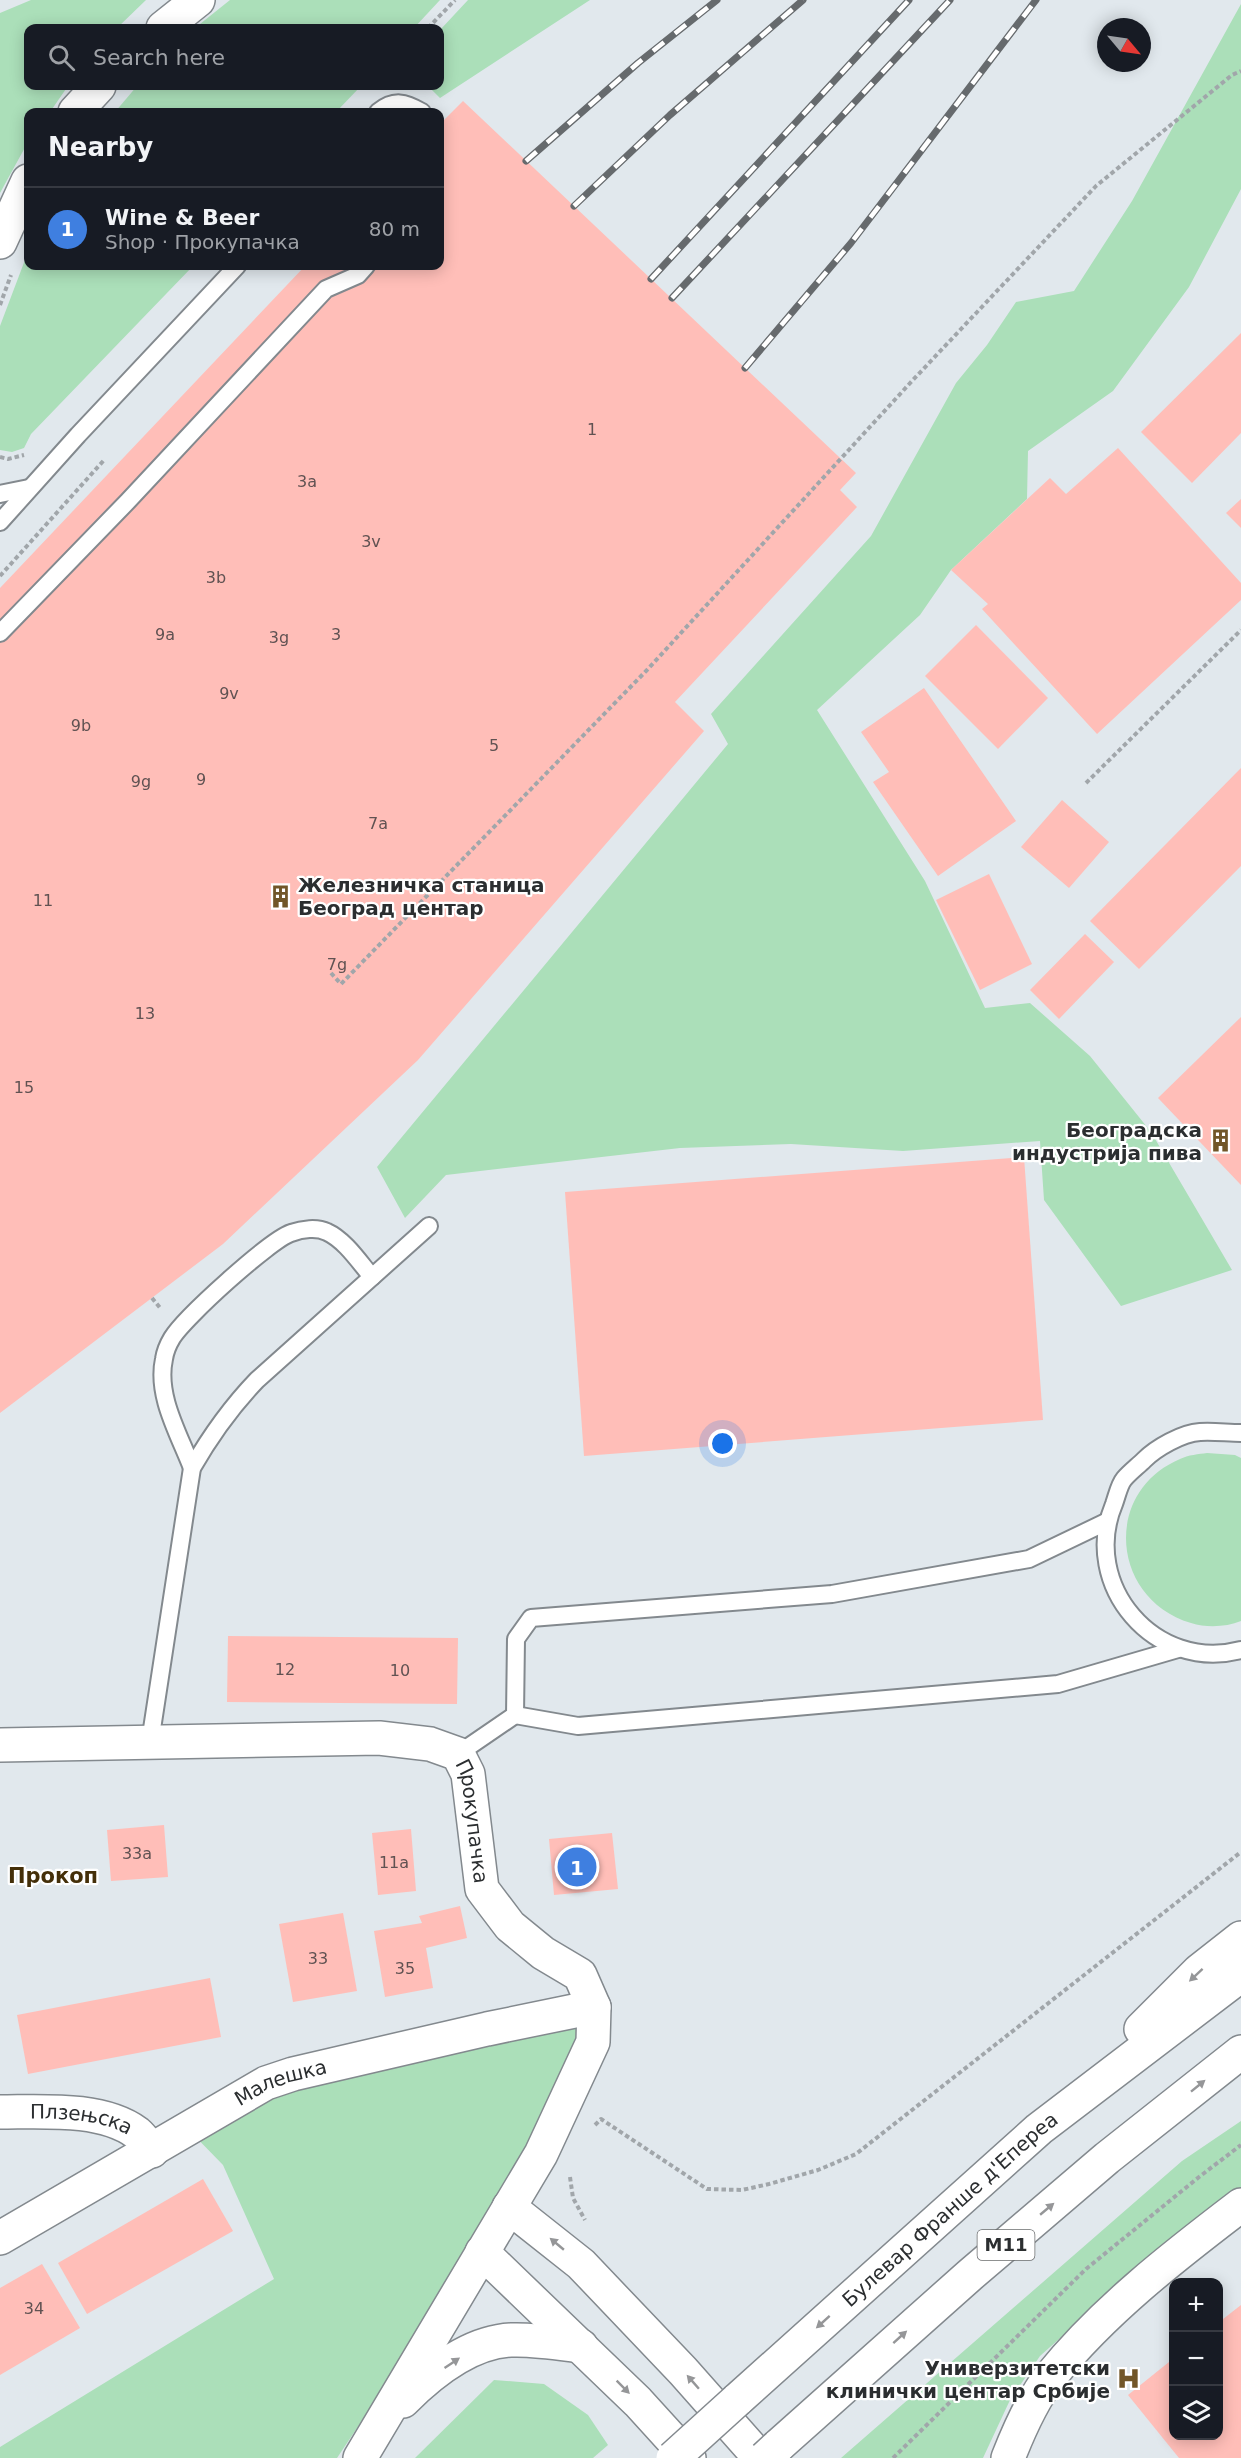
<!DOCTYPE html>
<meta charset="utf-8">
<style>
body{margin:0;font-family:"DejaVu Sans",sans-serif;background:#20242c;color:#f1f3f6}
.controls{position:absolute;right:18px;bottom:18px;display:grid;overflow:hidden;border-radius:12px;box-shadow:0 3px 15px #0003}
.controls button{width:54px;height:54px;display:grid;place-items:center;padding:0;border:0;border-bottom:2px solid #363941;background:#171b24;color:#f1f3f6;font:30px sans-serif}
.compass{position:absolute;left:1097px;top:18px;width:54px;height:54px;border-radius:50%;background:#171b24;box-shadow:0 3px 15px #0003;rotate:119deg}
.you{position:absolute;left:723px;top:1444px;width:21px;height:21px;margin:-15px;border:4px solid #fff;border-radius:50%;background:#1a73e8;box-shadow:0 0 0 9px #1a73e833}
.badge{display:grid;place-items:center;width:39px;height:39px;border-radius:50%;background:#7c3aed;color:#fff;font-size:20px;font-weight:700}
.pin{position:absolute;translate:-50% -50%;border:3px solid #fff;box-shadow:0 2px 6px #0006}
.list{margin:0;padding:0;list-style:none}
h2{display:flex;justify-content:space-between;align-items:center;height:78px;margin:0;padding:0 24px;font-size:26px}
h2 small{font-size:20px;font-weight:400;color:#9ea1a6}
.list li{display:grid;grid-template-columns:39px 1fr auto;gap:18px;align-items:center;box-sizing:border-box;height:84px;padding:0 24px;border-top:2px solid #363941}
.list b{display:block;font-size:22px;white-space:nowrap}
.list p{margin:0;font-size:20px;white-space:nowrap;color:#9ea1a6}
.list em{font-size:20px;font-style:normal;color:#9ea1a6}
.icon{flex:none;width:33px;height:33px;fill:none;stroke:currentColor;stroke-width:2;stroke-linecap:round;stroke-linejoin:round}
.map{position:relative;flex:none;width:1241px;height:2458px;overflow:hidden}
.search{position:absolute;background:#171b24;box-shadow:0 3px 15px #0003;left:24px;top:24px;width:420px;height:66px;display:flex;align-items:center;gap:15px;box-sizing:border-box;padding:0 21px;border-radius:12px;color:#9ea1a6;font-size:22px}
.panel{position:absolute;background:#171b24;box-shadow:0 3px 15px #0003;left:24px;top:108px;width:420px;height:162px;border-radius:12px}
.map>svg:first-child{display:block}
.green{fill:#abdfb9}
.building{fill:#ffbeb8}
.lines{fill:none;stroke-linecap:round;stroke-linejoin:round}
.lane-casing{stroke:#83898e;stroke-width:20}
.street-casing{stroke:#83898e;stroke-width:36}
.highway-casing{stroke:#83898e;stroke-width:36}
.path{stroke:#a1a6aa;stroke-width:4;stroke-dasharray:4.5 3;stroke-linecap:butt}
.lane{stroke:#fff;stroke-width:16}
.street{stroke:#fff;stroke-width:33}
.highway{stroke:#fff;stroke-width:33}
.rail-casing{stroke:#666a6d;stroke-width:7}
.rail{stroke:#fff;stroke-width:4.5;stroke-dasharray:14;stroke-linecap:butt}
.highway-bridge-casing{stroke:#83898e;stroke-width:36;stroke-linecap:butt}
.highway-bridge{stroke:#fff;stroke-width:33}
.oneway{fill:#959698}
.labels{text-anchor:middle;stroke-width:4.5;stroke-linejoin:round;paint-order:stroke}
.number-label{font-size:16px;fill:#605252}
.shield{fill:#fff;stroke:#6b6d6e;stroke-width:1.5}
.shield-label{font-size:18px;font-weight:bold;fill:#2b2e30}
.poi-label{font-size:20px;font-weight:bold;fill:#2b2e30;stroke:#fff;text-anchor:end}
.street-label{font-size:20px;fill:#2b2e30;stroke:#fff}
.neighbourhood-label{font-size:21px;font-weight:bold;fill:#442f09;stroke:#fff}
</style>
<div class="map">
<svg width="1241" height="2458" viewBox="0 0 1241 2458">
<rect width="100%" height="100%" fill="#e1e8ed"/>
<g class="green">
<path d="M31 0H146L117 28H28V86H68L50 112H28V142L0 193V13Z"/>
<path d="M230 0H440L414 28H195Z"/>
<path d="M468 0H590L440 98 428 86H440V30Z"/>
<path d="M1241 4V189L1189 287 1113 391 1028 451 1027 499 951 570 920 615 817 710 925 881 985 1008 1030 1003 1090 1056 1151 1132 1232 1270 1121 1306 1044 1200 1040 1141 903 1151 791 1144 680 1148 446 1175 405 1218 377 1167 728 744 711 714 871 536 956 383 987 345 1016 302 1074 291 1132 201Z"/>
<path d="M137 86H361L336 112H115Z"/>
<path d="M28 252V266H193L31 434 24 448 12 452 0 450V326Z"/>
<path d="M1207 1453 1235 1455 1241 1458V1621C1226 1627 1207 1628 1191 1623 1111 1599 1102 1492 1180 1459 1188 1455 1199 1454 1207 1453Z"/>
<path d="M484 2022 583 2027 526 2156 391 2377 337 2458H0V2447L274 2279 223 2165 186 2127Z"/>
<path d="M1241 2121V2194L1104 2299 1040 2356 1010 2400 983 2458H841L1182 2161Z"/>
<path d="M494 2380 544 2384 588 2415 608 2445 593 2458H415Z"/>
</g>
<g class="building">
<path d="M463 101 856 473 840 490 857 507 675 702 704 731 418 1060 223 1244 0 1413V588L305 266H440V124Z"/>
<path d="M1241 333V433L1192 483 1141 432Z"/>
<path d="M1118 448 1241 583V600L1097 734 982 609 988 604 951 570 1050 478 1066 494Z"/>
<path d="M1241 499V528L1226 513Z"/>
<path d="M976 625 1048 698 998 749 925 676Z"/>
<path d="M924 688 1016 821 938 876 873 782 889 772 861 732Z"/>
<path d="M1241 768V866L1139 969 1090 921Z"/>
<path d="M1062 800 1109 842 1069 888 1021 847Z"/>
<path d="M989 874 1032 964 980 990 936 900Z"/>
<path d="M1085 934 1114 962 1059 1019 1030 990Z"/>
<path d="M1241 1017V1185L1158 1098Z"/>
<path d="M1024 1157 1043 1420 584 1456 565 1192Z"/>
<path d="M228 1636 458 1638 457 1704 227 1702Z"/>
<path d="M164 1825 168 1877 111 1881 107 1830Z"/>
<path d="M411 1829 416 1891 378 1895 372 1833Z"/>
<path d="M612 1833 618 1889 554 1895 549 1839Z"/>
<path d="M460 1906 467 1938 426 1948 433 1988 385 1997 374 1931 422 1923 419 1916Z"/>
<path d="M343 1913 357 1991 293 2002 279 1924Z"/>
<path d="M210 1978 221 2037 28 2074 17 2015Z"/>
<path d="M203 2179 233 2231 87 2314 58 2263Z"/>
<path d="M42 2264 80 2328 0 2375V2288Z"/>
<path d="M1241 2305V2458H1179L1128 2395 1174 2358V2436H1218V2323Z"/>
</g>
<g class="lines">
<defs>
<g id="lane">
<path d="M378 112C394 99 405 102 422 112"/>
<path d="M0 494 29 488"/>
<path d="M0 522 78 435 237 266"/>
<path d="M0 633 128 501 326 289 358 275 366 266"/>
<path d="M1241 1433C1228 1433 1213 1431 1200 1432 1182 1433 1156 1448 1144 1460 1138 1466 1130 1472 1124 1479 1119 1485 1117 1496 1114 1504 1080 1585 1155 1673 1241 1650"/>
<path d="M192 1468C179 1434 156 1396 164 1359 165 1352 169 1343 172 1338 184 1318 270 1240 291 1233 302 1229 317 1227 327 1232 345 1240 360 1263 372 1277"/>
<path d="M515 1715 578 1726 1058 1684 1178 1649"/>
<path d="M150 1742 192 1468C211 1435 231 1407 257 1380L429 1226"/>
<path d="M458 1754 515 1715 516 1639 531 1618 832 1594 1029 1559 1106 1522"/>
</g>
<g id="street">
<path d="M163 28 198 0"/>
<path d="M75 112 99 86"/>
<path d="M0 242 28 181"/>
<path id="s1" d="M0 1745 379 1738 430 1744 458 1754 468 1774 482 1889 510 1926 543 1953 580 1975 594 2007 593 2042 541 2154 360 2458"/>
<path id="s2" d="M0 2112C42 2112 102 2107 137 2133 143 2138 147 2145 152 2151"/>
<path d="M509 2207 581 2264 683 2371 760 2458"/>
<path id="s3" d="M0 2238 266 2083 293 2074 487 2029 594 2007"/>
<path d="M482 2252 638 2402 689 2458"/>
<path d="M403 2401C431 2373 469 2342 511 2340 534 2339 558 2343 581 2346"/>
<path d="M1008 2458C1019 2430 1032 2400 1050 2377 1103 2311 1174 2256 1241 2205"/>
</g>
<g id="highway">
<path d="M1141 2029 1199 1971 1241 1938"/>
<path id="s4" d="M737 2400 1039 2129 1241 1975"/>
<path d="M778 2446 970 2275 1107 2158 1241 2052"/>
</g>
</defs>
<use href="#lane" class="lane-casing"/>
<use href="#street" class="street-casing"/>
<use href="#highway" class="highway-casing"/>
<g class="path">
<path d="M428 28 455 0"/>
<path d="M0 305 11 275"/>
<path d="M0 457 8 459 24 455"/>
<path d="M0 576 105 459"/>
<path d="M1086 783 1241 630"/>
<path d="M331 973 341 984 647 670 912 381 1096 186 1232 75 1241 71"/>
<path d="M152 1298 161 1309"/>
<path d="M595 2125 601 2119 707 2189 742 2190 769 2184 818 2170 856 2154 1241 1852"/>
<path d="M570 2177 573 2198 585 2220"/>
<path d="M893 2458 1086 2269 1199 2177 1241 2145"/>
</g>
<use href="#lane" class="lane"/>
<use href="#street" class="street"/>
<use href="#highway" class="highway"/>
<defs>
<g id="rail">
<path d="M526 161 638 63 717 0"/>
<path d="M574 206 670 115 803 0"/>
<path d="M651 279 909 0"/>
<path d="M672 298 950 0"/>
<path d="M745 368 851 243 1036 0"/>
</g>
</defs>
<use href="#rail" class="rail-casing"/>
<use href="#rail" class="rail"/>
<defs>
<g id="highway-bridge">
<path d="M673 2458 737 2400"/>
<path d="M765 2458 778 2446"/>
</g>
</defs>
<use href="#highway-bridge" class="highway-bridge-casing"/>
<use href="#highway-bridge" class="highway-bridge"/>
</g>
<defs><path id="oneway-solid" d="M-6-.8H1V-3.2L6.5 0L1 3.2V.8H-6Z" transform="scale(1.5)"/></defs>
<g class="oneway">
<use href="#oneway-solid" transform="translate(1196 1975) rotate(137)"/>
<use href="#oneway-solid" transform="translate(1198 2086) rotate(-39)"/>
<use href="#oneway-solid" transform="translate(1047 2209) rotate(-40)"/>
<use href="#oneway-solid" transform="translate(557 2244) rotate(-140)"/>
<use href="#oneway-solid" transform="translate(823 2322) rotate(138)"/>
<use href="#oneway-solid" transform="translate(900 2337) rotate(-42)"/>
<use href="#oneway-solid" transform="translate(452 2363) rotate(-34)"/>
<use href="#oneway-solid" transform="translate(693 2382) rotate(-131)"/>
<use href="#oneway-solid" transform="translate(623 2387) rotate(45)"/>
</g>
<defs>
<symbol id="building-bare" viewBox="-9 -9 18 18"><path d="M-4-6H4V6H1V3H-1V6H-4ZM-2.5-4.3h1.7v1.8h-1.7ZM.8-4.3h1.7v1.8H.8ZM-2.5-1h1.7V.8h-1.7ZM.8-1h1.7V.8H.8Z" fill="#715628" stroke="#fff" stroke-width="2.5" paint-order="stroke"/></symbol>
<symbol id="hospital-bare" viewBox="-9 -9 18 18"><path d="M-5-5h3v3.5h4V-5h3V5h-3V1.5h-4V5h-3Z" fill="#715628" stroke="#fff" stroke-width="2.5" paint-order="stroke"/></symbol>
</defs>
<g fill-rule="evenodd">
<use href="#building-bare" x="264" y="880" width="33" height="33"/>
<use href="#building-bare" x="1204" y="1124" width="33" height="33"/>
<use href="#hospital-bare" x="1112" y="2362" width="33" height="33"/>
</g>
<g class="labels">
<g class="number-label">
<text x="592" y="435">1</text>
<text x="307" y="487">3a</text>
<text x="371" y="547">3v</text>
<text x="216" y="583">3b</text>
<text x="165" y="640">9a</text>
<text x="336" y="640">3</text>
<text x="279" y="643">3g</text>
<text x="229" y="699">9v</text>
<text x="81" y="731">9b</text>
<text x="494" y="751">5</text>
<text x="201" y="785">9</text>
<text x="141" y="787">9g</text>
<text x="378" y="829">7a</text>
<text x="43" y="906">11</text>
<text x="337" y="970">7g</text>
<text x="145" y="1019">13</text>
<text x="24" y="1093">15</text>
<text x="285" y="1675">12</text>
<text x="400" y="1676">10</text>
<text x="137" y="1859">33a</text>
<text x="394" y="1868">11a</text>
<text x="318" y="1964">33</text>
<text x="405" y="1974">35</text>
<text x="34" y="2314">34</text>
</g>
<rect class="shield" x="977.5" y="2230" width="57" height="30" rx="4.5"/>
<g class="shield-label">
<text x="1006" y="2251">M11</text>
</g>
<g class="poi-label">
<text x="298" y="892" text-anchor="start">Железничка станица<tspan x="298" dy="23">Београд центар</tspan></text>
<text x="1202" y="1137">Београдска<tspan x="1202" dy="23">индустрија пива</tspan></text>
<text x="1110" y="2375">Универзитетски<tspan x="1110" dy="23">клинички центар Србије</tspan></text>
</g>
<g class="street-label">
<text dy="7" stroke="none"><textPath href="#s1" startOffset="530">Прокупачка</textPath></text>
<text dy="7" stroke="none"><textPath href="#s3" startOffset="322">Малешка</textPath></text>
<text dy="7" stroke="none"><textPath href="#s2" startOffset="82">Плзењска</textPath></text>
<text dy="7" stroke="none"><textPath href="#s4" startOffset="286">Булевар Франше д'Епереа</textPath></text>
</g>
<g class="neighbourhood-label">
<text x="53" y="1883">Прокоп</text>
</g>
</g>
</svg>
<div class="controls">
<button>+</button>
<button>−</button>
<button><svg class="icon" aria-label="layers" viewBox="0 0 24 24"><path d="M12 4l9 5-9 5-9-5zM3 14l9 5 9-5"/></svg></button>
</div>
<svg class="compass" viewBox="-18 -18 36 36"><path d="M0-13l5 13h-10z" fill="#e53935"/><path d="M0 13l5-13h-10z" fill="#9ea1a6"/></svg>
<div class="you"></div>
<div class="pin badge" style="left:577px;top:1867px;background:#3f7fe0">1</div>
<div class="search"><svg class="icon" aria-label="search" viewBox="0 0 24 24"><circle cx="10" cy="10" r="6"/><path d="M15 15l6 6"/></svg>Search here</div>
<section class="panel">
<h2>Nearby<small></small></h2>
<ul class="list">
<li><span class="badge" style="background:#3f7fe0">1</span><div><b>Wine &amp; Beer</b><p>Shop · Прокупачка</p></div><em>80 m</em></li>
</ul>
</section>
</div>
